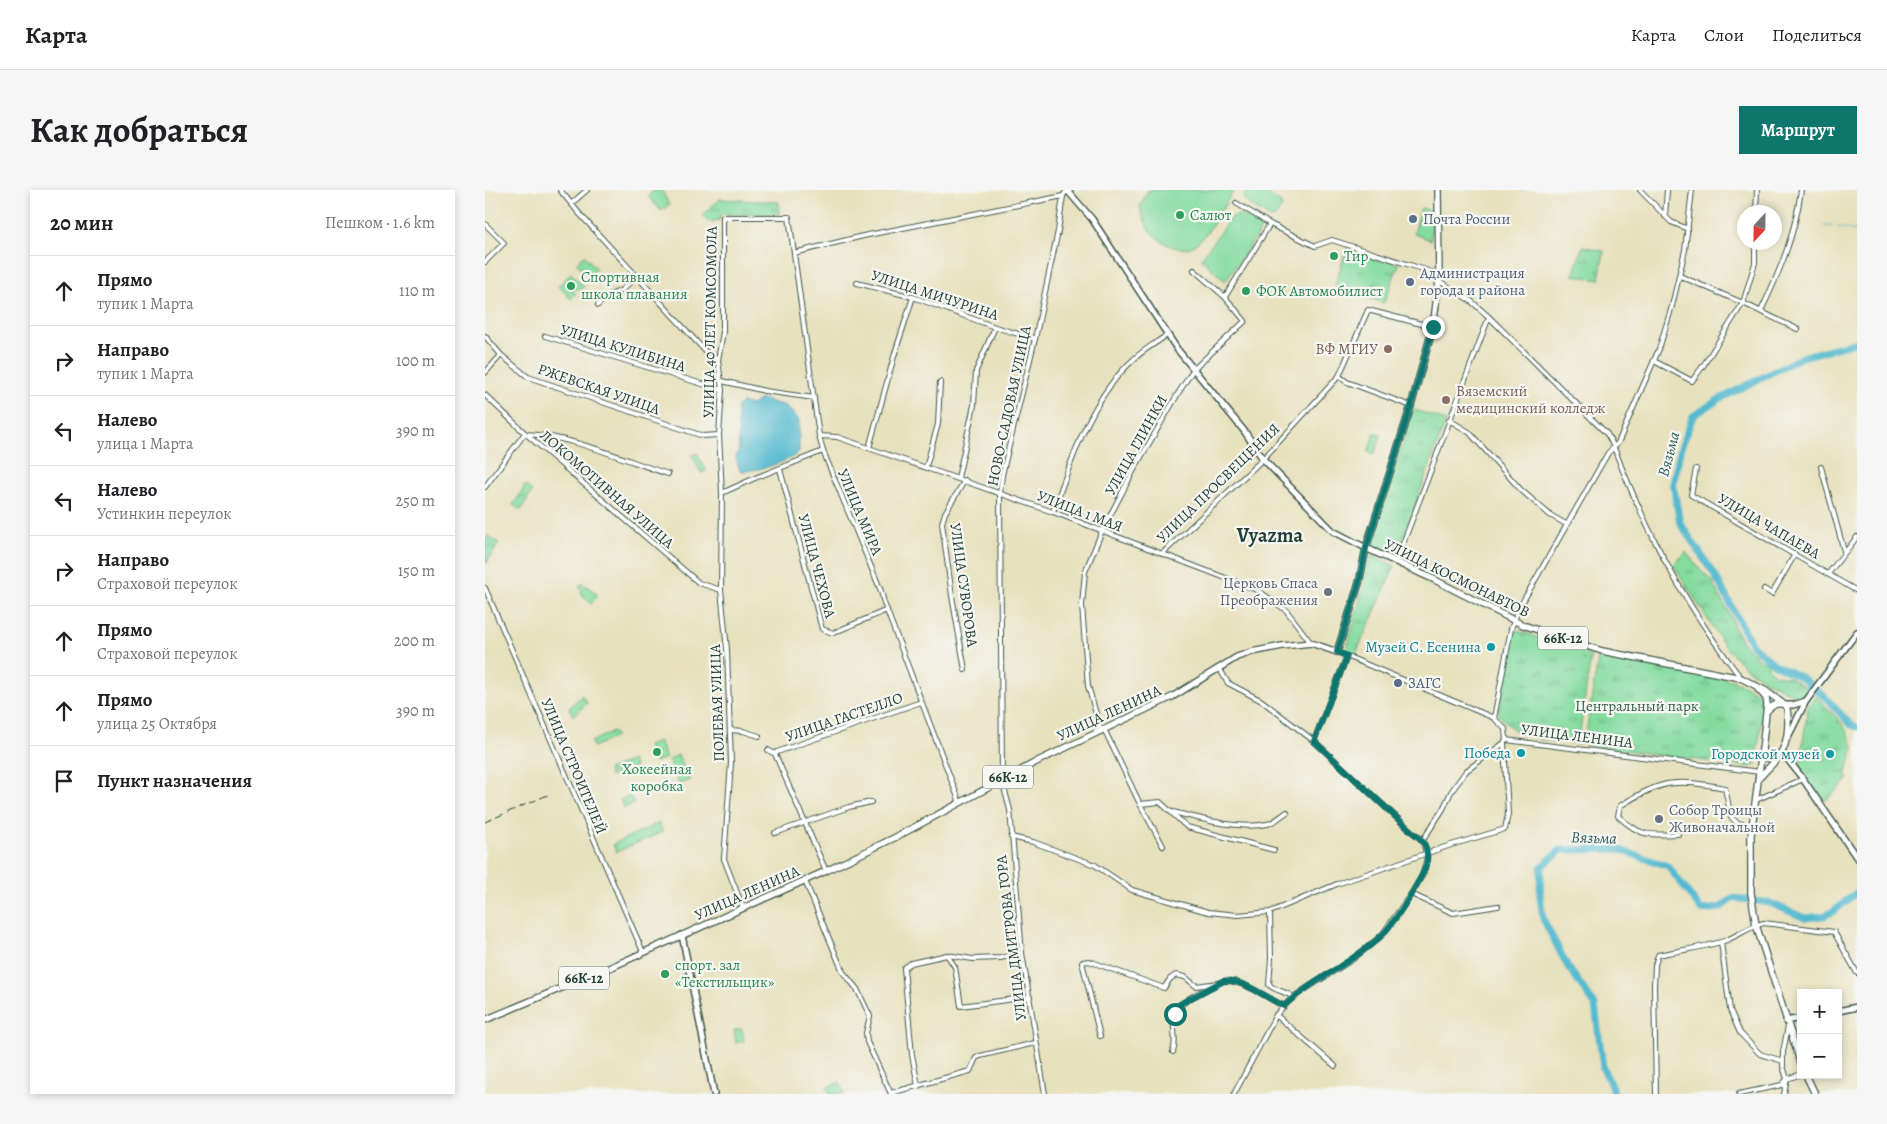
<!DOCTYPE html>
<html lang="ru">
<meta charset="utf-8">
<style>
body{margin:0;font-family:Alegreya,serif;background:#f6f6f6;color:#202124}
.controls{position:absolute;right:15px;bottom:15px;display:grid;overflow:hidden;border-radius:0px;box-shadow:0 2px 8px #0003}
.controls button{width:45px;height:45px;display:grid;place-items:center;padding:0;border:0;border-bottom:1px solid #e0e0e0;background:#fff;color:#202124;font:25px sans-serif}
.compass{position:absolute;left:1252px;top:15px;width:45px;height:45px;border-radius:50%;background:#fff;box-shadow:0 2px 8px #0003;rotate:202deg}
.stop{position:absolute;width:15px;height:15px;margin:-11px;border:4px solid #0f766e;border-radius:50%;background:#fff}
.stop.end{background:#0f766e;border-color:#fff;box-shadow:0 1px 5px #0008}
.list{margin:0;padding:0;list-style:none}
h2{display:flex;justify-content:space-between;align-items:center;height:65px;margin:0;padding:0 20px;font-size:21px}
h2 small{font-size:16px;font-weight:400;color:#757577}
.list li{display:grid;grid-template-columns:32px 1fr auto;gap:15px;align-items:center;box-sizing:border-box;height:70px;padding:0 20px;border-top:1px solid #e0e0e0}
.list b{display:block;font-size:19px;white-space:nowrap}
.list p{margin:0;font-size:16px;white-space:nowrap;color:#757577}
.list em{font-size:16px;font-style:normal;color:#757577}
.icon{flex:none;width:28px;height:28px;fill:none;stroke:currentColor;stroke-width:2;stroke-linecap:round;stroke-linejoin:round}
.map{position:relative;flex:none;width:1372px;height:904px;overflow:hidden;border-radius:0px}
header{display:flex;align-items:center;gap:30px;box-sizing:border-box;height:70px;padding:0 25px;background:#fff;border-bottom:1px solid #e0e0e0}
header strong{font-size:24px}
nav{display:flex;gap:28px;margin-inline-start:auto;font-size:18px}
.intro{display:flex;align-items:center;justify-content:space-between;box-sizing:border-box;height:120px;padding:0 30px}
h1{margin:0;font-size:35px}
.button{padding:12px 22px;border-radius:0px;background:#0f766e;color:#fff;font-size:18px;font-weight:700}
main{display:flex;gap:30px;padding:0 30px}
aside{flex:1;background:#fff;border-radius:0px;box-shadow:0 2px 8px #0003}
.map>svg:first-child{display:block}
.grass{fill:url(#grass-tufts);stroke:#518c6a}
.pitch{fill:#83db9f;stroke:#518c6a}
.water{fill:#52bacf;stroke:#387c82}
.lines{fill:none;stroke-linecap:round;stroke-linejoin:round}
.stream{stroke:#52bacf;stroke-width:1}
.river{stroke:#52bacf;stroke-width:7}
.street-casing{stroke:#3d5649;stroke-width:6}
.secondary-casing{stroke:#3d5649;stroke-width:8}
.primary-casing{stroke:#3d5649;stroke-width:8}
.street{stroke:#fff;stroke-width:4}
.secondary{stroke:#fff;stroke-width:5}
.primary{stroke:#fff;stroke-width:5.5}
.rail{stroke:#1f3d34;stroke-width:1;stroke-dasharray:8 4;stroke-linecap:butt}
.route{stroke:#0f766e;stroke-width:6}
.leisure-dot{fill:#2e9e5b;stroke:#f6f6f2;stroke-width:2}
.service-dot{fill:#5c6f8a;stroke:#f6f6f2;stroke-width:2}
.education-dot{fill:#8d6e63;stroke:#f6f6f2;stroke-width:2}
.worship-dot{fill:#6b7280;stroke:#f6f6f2;stroke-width:2}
.culture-dot{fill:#0f9aa8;stroke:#f6f6f2;stroke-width:2}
.labels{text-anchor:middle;stroke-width:4.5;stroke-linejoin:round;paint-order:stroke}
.shield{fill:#f6f6f2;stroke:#60746d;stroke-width:1}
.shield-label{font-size:14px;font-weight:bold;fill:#1f3d34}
.leisure-label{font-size:15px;fill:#27864d;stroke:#f6f6f2;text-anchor:start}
.service-label{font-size:15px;fill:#4e5e75;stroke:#f6f6f2;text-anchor:start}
.street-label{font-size:15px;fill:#1f3d34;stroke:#f6f6f2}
.education-label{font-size:15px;fill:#785e54;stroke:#f6f6f2;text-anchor:end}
.worship-label{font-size:15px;fill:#5b616d;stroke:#f6f6f2;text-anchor:end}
.culture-label{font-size:15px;fill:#0d838f;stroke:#f6f6f2;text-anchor:end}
.park-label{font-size:15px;fill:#335d49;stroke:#f6f6f2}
.water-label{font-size:16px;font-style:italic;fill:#2c5c5b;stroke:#f6f6f2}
.district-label{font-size:20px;font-weight:bold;fill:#1f3d34;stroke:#f6f6f2}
</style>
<header>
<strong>Карта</strong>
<nav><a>Карта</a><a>Слои</a><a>Поделиться</a></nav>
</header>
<div class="intro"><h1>Как добраться</h1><a class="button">Маршрут</a></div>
<main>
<aside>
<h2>20 мин<small>Пешком · 1.6 km</small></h2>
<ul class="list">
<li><svg class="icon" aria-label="ahead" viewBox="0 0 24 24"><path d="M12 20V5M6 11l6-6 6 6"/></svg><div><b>Прямо</b><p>тупик 1 Марта</p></div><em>110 m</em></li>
<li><svg class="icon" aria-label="right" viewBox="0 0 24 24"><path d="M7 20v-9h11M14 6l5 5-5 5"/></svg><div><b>Направо</b><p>тупик 1 Марта</p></div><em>100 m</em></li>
<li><svg class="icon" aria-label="left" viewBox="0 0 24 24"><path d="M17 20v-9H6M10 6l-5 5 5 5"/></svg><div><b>Налево</b><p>улица 1 Марта</p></div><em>390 m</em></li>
<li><svg class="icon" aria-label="left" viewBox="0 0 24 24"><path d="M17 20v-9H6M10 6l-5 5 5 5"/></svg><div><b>Налево</b><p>Устинкин переулок</p></div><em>250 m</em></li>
<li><svg class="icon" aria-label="right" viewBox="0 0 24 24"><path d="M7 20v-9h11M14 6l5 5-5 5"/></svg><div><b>Направо</b><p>Страховой переулок</p></div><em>150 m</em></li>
<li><svg class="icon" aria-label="ahead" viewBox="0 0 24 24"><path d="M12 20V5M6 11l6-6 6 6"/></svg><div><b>Прямо</b><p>Страховой переулок</p></div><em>200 m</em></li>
<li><svg class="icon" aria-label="ahead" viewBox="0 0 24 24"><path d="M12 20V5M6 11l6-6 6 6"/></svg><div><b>Прямо</b><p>улица 25 Октября</p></div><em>390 m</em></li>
<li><svg class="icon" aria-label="arrive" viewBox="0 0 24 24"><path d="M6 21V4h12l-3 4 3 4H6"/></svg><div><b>Пункт назначения</b></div></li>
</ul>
</aside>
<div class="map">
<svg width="1372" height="904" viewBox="0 0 1372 904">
<defs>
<pattern id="grass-tufts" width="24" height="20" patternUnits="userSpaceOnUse" patternTransform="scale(1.25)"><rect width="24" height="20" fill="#83db9f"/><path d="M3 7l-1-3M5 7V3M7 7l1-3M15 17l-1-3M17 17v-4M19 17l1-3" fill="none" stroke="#6bb382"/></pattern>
</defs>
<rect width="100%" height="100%" fill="#f6f6f2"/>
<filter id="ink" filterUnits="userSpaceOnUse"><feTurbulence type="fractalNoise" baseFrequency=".02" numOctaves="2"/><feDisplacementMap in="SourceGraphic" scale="10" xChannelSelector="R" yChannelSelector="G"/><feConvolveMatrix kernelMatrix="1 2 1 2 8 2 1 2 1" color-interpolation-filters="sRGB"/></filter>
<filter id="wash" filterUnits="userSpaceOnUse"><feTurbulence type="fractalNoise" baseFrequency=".0096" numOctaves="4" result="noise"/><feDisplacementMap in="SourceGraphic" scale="20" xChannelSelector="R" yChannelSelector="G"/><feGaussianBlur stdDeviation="1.12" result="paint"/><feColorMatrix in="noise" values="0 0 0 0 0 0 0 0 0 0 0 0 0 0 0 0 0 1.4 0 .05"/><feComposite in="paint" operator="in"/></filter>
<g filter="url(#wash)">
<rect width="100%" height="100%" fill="#e8e1be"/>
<g class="grass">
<path d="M169 0H177L184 15 176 21 163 6Z"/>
<path d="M235 9 294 12V24H236L235 30 223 32 218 25Z"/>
<path d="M936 18 947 21 946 50 929 44Z"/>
<path d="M1098 56 1119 61 1114 90 1088 85Z"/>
<path d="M862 57 914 74 899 113 850 96Z"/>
<path d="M928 219 961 231 910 369 885 357Z"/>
<path d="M889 243 896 245 890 264 883 262Z"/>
<path d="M212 263 221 281 216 283 207 265Z"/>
<path d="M41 295 47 301 36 320 28 315Z"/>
<path d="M3 346 14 353 1 374 0 351Z"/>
<path d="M1201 362 1215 380 1228 391 1229 396 1247 429 1249 437 1257 452 1276 471H1281L1283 474V478L1290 485 1304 487 1324 499 1317 509 1280 490 1263 480 1252 469 1239 455 1188 375Z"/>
<path d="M886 365 910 376 870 466 861 462Z"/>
<path d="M97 393 111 403 112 406 106 414 96 403 97 400 94 397Z"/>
<path d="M1029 439 1106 466 1093 554C1063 550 1032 551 1013 524Z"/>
<path d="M1114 463 1251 491 1273 503 1280 511 1270 575 1266 577 1099 555Z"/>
<path d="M97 505 102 513 88 526 84 518Z"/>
<path d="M1331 506 1358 534 1369 558 1361 583 1363 590 1339 612 1314 580 1323 516Z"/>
<path d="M128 541 131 547 108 557 106 552Z"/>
<path d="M193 565 205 590 194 594 183 570Z"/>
<path d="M147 570 150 577 125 587 123 580Z"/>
<path d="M145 606 149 614 139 618 135 610Z"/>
<path d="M174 633 178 642 131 662 128 654Z"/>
<path d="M257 839 259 851 251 853 249 840Z"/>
</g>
<g class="pitch">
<path d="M663 0H749C740 14 719 55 703 58 695 60 688 57 681 54 665 45 659 33 655 17Z"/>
<path d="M763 0H777L796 13 797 17 790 27 785 28 760 11 759 6Z"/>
<path d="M756 24 776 36 774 43 740 91 716 69 745 28Z"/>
<path d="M99 65 112 79 104 86 91 73Z"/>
<path d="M86 83 99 97 95 101 92 98 88 102 91 104 86 109 73 96Z"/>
<path d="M174 551 181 568 170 572 163 556Z"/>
<path d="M355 892 360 904H345L342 897Z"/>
</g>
<path class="water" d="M276 209 301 216 314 230V262C305 272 269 282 255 281L251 267 254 259 252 217 257 212 267 215Z"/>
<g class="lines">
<path class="stream" d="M1339 36C1351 35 1360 39 1372 41"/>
<g class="river">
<path d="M1372 152 1317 167 1233 210 1208 226 1196 258 1188 294 1195 333 1231 387 1267 455 1289 474 1317 488 1342 509 1366 535 1372 537"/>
<path d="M1130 904 1118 878 1110 815 1083 777 1058 729 1055 705 1056 677 1076 660 1132 659 1183 676 1216 720 1235 718 1248 708 1285 713 1320 728 1338 726 1349 721 1372 702"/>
</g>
</g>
</g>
<g filter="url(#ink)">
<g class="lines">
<defs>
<g id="street">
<path d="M75 0 93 22 221 162 233 170"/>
<path d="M1155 0 1186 32 1203 39"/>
<path d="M87 13 102 0"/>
<path d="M751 13 785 34"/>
<path d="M1271 22 1272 0"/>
<path d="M1180 26 1182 0"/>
<path d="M0 34 19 53 0 72"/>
<path d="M309 63 378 46 578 6"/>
<path d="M1195 86 1258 113 1312 139"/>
<path d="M954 91 986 111 1004 127 1122 244C1130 256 1133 270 1139 283 1146 300 1154 318 1162 335 1187 388 1220 441 1256 488"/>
<path d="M372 93 428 107 510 137 550 149"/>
<path d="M740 107 785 34 830 56 847 50 953 84"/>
<path d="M113 115 121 107 137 100 151 86"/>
<path d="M1276 121C1295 81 1310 45 1316 0"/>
<path d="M0 146 16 165 43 187 218 246 234 245"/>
<path d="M60 146 237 200"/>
<path d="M1169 171 1207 191 1218 176 1258 113 1270 73V52"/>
<path d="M0 183 16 165"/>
<path d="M854 186 862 192 926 216"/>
<path d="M237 191 280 201 329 208"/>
<path d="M0 205 41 244 214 393 236 400"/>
<path d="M964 230 984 242 1036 300 1065 325 1081 334"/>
<path d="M41 244C86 246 140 270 183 284"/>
<path d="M334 246 352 247 568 322 772 400 801 420 826 453"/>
<path d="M384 258 410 163 428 107"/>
<path d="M441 277 453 234 455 192"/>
<path d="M1336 277 1359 361"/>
<path d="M295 279 337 439 348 443 402 420"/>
<path d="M1211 279 1206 305 1372 401"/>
<path d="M473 288 489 215 491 181 510 137"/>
<path d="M480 290 460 323 457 333 467 406 480 480"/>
<path d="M0 297 40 243"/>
<path d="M237 303 270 288 338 261"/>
<path d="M568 322C587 269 605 209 648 170 658 160 671 153 682 145"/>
<path d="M677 364 778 269 854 186 883 120 948 137"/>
<path d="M911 372 1004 127"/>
<path d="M1343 384 1372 347"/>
<path d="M0 398 158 762"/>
<path d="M1279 399 1287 404 1310 364"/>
<path d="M734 478 743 493 777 511 829 551 926 641 938 650 942 668 938 684 926 704 897 745 868 769 808 807 799 816 791 825 749 904"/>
<path d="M1009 528 1026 439 1033 420 1123 263 1133 253 1174 159 1187 116 1200 60 1207 0"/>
<path d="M619 539 655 614 678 656"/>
<path d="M245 540 258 541 274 546"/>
<path d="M616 541 603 496 597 415 600 382 617 341 652 274 694 202 708 180 760 131 740 107 709 80"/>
<path d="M1021 550 1275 582"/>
<path d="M829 551 862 466"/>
<path d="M283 560 290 564 341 681"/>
<path d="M290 564 292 562 436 512"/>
<path d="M1271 610 1318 589"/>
<path d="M655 614 675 612 702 637 789 660"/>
<path d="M688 622C716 629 754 640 782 634 789 633 796 626 802 622"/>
<path d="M290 643 364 617 386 612"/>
<path d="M1193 644C1163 645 1156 647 1133 626L1135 616C1178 589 1191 589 1240 598L1246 627 1252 633 1267 636"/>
<path d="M526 647 548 652 610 675 647 700 723 722 753 725 785 722 852 694 963 656 1020 639 1023 624 1019 553 1021 550 1020 539 1009 528 852 462"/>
<path d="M938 650 958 619 966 602 981 581 1019 553"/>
<path d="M320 691 358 782 372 799 385 826 381 843 382 852 406 904"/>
<path d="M926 704 968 723 1013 716"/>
<path d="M258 718 239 669 246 573 242 460 236 400 237 303 234 245 237 200 233 170 238 142V27H304L334 246 338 261 396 401 399 413 475 613"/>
<path d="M785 722 786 768 784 795C791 801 800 801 808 807"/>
<path d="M1236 752 1245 820 1255 843 1275 864 1298 871"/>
<path d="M462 765 470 777 476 816 545 807"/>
<path d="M791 825 850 876"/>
<path d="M615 846 597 772 604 771 679 798 685 789 691 785 700 787 711 796 733 793"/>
<path d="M688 862C692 851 688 843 689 832 690 809 721 800 738 791 756 788 782 808 799 816"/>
<path d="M433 896 427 865 419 778 426 773 462 765 488 769 515 768 537 763"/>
<path d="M406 903 485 881 491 868 495 866 550 853"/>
<path d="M560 904 537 763 525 620 517 590 515 303 517 285 550 149 573 41 578 6 582 0"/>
<path d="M1171 904 1169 796 1170 775 1173 765C1195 760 1218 758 1239 751 1253 746 1265 736 1279 733L1349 742 1372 783"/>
<path d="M1254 904 1297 895 1302 889 1316 884"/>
<path d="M1299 904 1302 889 1298 876V862L1303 836"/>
</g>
<g id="secondary">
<path d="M582 0 607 29 692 159 760 242 778 269 848 341 881 358"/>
<path d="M1300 515H1308L1321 511"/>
<path d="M1303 547 1321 511 1372 442"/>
<path d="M1297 562 1318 589 1372 668"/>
<path d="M197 745 229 904"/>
<path d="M1353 821 1372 817"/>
<path d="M1301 831 1316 828"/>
</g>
<g id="primary">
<path d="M881 358 948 389 1038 435 1117 461 1256 488 1281 501 1297 513"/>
<path d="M1273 499 1281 508 1282 514 1277 560 1282 568 1289 569C1304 561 1304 533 1302 519L1300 515C1292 512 1287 515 1282 521"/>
<path d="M1277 560 1266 645V703L1271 735 1316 874"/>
<path d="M1274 588 1292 569"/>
<path d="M0 830 122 779 341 681 411 647 555 570 687 507 752 467 767 462 797 456 826 453 852 462 874 393 881 358 926 216 948 137 954 91 953 0"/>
<path d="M1321 885 1330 904"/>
</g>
</defs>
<use href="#street" class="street-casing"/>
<use href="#secondary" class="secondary-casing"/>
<use href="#primary" class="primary-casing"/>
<use href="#street" class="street"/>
<use href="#secondary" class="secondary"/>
<use href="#primary" class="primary"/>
<path class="rail" d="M0 632 65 604"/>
</g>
</g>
<g class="lines" filter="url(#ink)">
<path class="route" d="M690 824 695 814 738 791C756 788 782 808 799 816 828 789 866 774 895 747 907 736 942 684 942 669 943 655 936 648 926 641L829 551 862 466 852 462 874 393 881 358 926 216 948 137"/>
</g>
<g class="leisure-dot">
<circle cx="695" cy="25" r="5"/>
<circle cx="849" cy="66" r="5"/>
<circle cx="86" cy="96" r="5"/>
<circle cx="761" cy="101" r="5"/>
<circle cx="172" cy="562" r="5"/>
<circle cx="180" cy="784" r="5"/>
</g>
<g class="service-dot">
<circle cx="928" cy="29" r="5"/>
<circle cx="925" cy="92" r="5"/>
<circle cx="913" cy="493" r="5"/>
</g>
<g class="education-dot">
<circle cx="903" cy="159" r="5"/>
<circle cx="961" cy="210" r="5"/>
</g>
<g class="worship-dot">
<circle cx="843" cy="402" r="5"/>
<circle cx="1174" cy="629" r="5"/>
</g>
<g class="culture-dot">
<circle cx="1006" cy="457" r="5"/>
<circle cx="1036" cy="563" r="5"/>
<circle cx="1345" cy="564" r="5"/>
</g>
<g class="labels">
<g class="shield">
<rect x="1053" y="436.5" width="50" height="23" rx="4"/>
<rect x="498" y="575.5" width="50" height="23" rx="4"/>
<rect x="74" y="776.5" width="50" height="23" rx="4"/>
</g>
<g class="shield-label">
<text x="1078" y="453">66К-12</text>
<text x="523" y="592">66К-12</text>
<text x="99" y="793">66К-12</text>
</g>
<g class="leisure-label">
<text x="705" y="30">Салют</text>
<text x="859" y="71">Тир</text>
<text x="96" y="92">Спортивная<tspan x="96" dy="17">школа плавания</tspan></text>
<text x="771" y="106">ФОК Автомобилист</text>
<text x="172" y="584" text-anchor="middle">Хокеейная<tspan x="172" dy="17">коробка</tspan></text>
<text x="190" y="780">спорт. зал<tspan x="190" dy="17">«Текстильщик»</tspan></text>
</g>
<g class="service-label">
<text x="938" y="34">Почта России</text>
<text x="935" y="88">Администрация<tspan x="935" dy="17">города и района</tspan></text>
<text x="923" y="498">ЗАГС</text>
</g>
<g class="street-label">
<text transform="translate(450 105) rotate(18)" y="5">УЛИЦА МИЧУРИНА</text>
<text transform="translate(225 132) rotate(-89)" y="5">УЛИЦА 40 ЛЕТ КОМСОМОЛА</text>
<text transform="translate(138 158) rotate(17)" y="5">УЛИЦА КУЛИБИНА</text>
<text transform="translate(114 199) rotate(19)" y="5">РЖЕВСКАЯ УЛИЦА</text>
<text transform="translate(524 216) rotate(-78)" y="5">НОВО-САДОВАЯ УЛИЦА</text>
<text transform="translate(651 255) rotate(-61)" y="5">УЛИЦА ГЛИНКИ</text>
<text transform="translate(733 293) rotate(-44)" y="5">УЛИЦА ПРОСВЕЩЕНИЯ</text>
<text transform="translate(122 299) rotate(41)" y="5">ЛОКОМОТИВНАЯ УЛИЦА</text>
<text transform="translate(595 321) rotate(21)" y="5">УЛИЦА 1 МАЯ</text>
<text transform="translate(375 322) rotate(67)" y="5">УЛИЦА МИРА</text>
<text transform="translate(1284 336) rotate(30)" y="5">УЛИЦА ЧАПАЕВА</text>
<text transform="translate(332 376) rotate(75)" y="5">УЛИЦА ЧЕХОВА</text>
<text transform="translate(972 388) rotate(26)" y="5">УЛИЦА КОСМОНАВТОВ</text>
<text transform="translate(479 395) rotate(82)" y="5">УЛИЦА СУВОРОВА</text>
<text transform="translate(232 513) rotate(-92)" y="5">ПОЛЕВАЯ УЛИЦА</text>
<text transform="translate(624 523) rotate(-25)" y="5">УЛИЦА ЛЕНИНА</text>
<text transform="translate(359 527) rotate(-19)" y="5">УЛИЦА ГАСТЕЛЛО</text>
<text transform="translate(1092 546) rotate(7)" y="5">УЛИЦА ЛЕНИНА</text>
<text transform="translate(89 576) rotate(67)" y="5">УЛИЦА СТРОИТЕЛЕЙ</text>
<text transform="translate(262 703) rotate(-24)" y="5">УЛИЦА ЛЕНИНА</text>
<text transform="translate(526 748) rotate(-97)" y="5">УЛИЦА ДМИТРОВА ГОРА</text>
</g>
<g class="education-label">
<text x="893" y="164">ВФ МГИУ</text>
<text x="971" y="206" text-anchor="start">Вяземский<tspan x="971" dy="17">медицинский колледж</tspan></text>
</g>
<g class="worship-label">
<text x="833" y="398">Церковь Спаса<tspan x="833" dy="17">Преображения</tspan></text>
<text x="1184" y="625" text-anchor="start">Собор Троицы<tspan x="1184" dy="17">Живоначальной</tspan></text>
</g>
<g class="culture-label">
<text x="996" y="462">Музей С. Есенина</text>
<text x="1026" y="568">Победа</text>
<text x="1335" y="569">Городской музей</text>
</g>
<g class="park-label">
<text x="1152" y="521">Центральный парк</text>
</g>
<g class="water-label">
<text transform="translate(1183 264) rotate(-75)" y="6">Вязьма</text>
<text transform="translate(1109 647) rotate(2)" y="6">Вязьма</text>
</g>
<g class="district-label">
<text x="785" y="352">Vyazma</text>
</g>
</g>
</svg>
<div class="controls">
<button>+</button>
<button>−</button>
</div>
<svg class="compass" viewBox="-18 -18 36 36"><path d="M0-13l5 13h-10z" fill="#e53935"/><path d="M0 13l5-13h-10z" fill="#757577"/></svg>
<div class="stop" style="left:690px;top:824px"></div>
<div class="stop end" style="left:948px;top:137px"></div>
</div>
</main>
